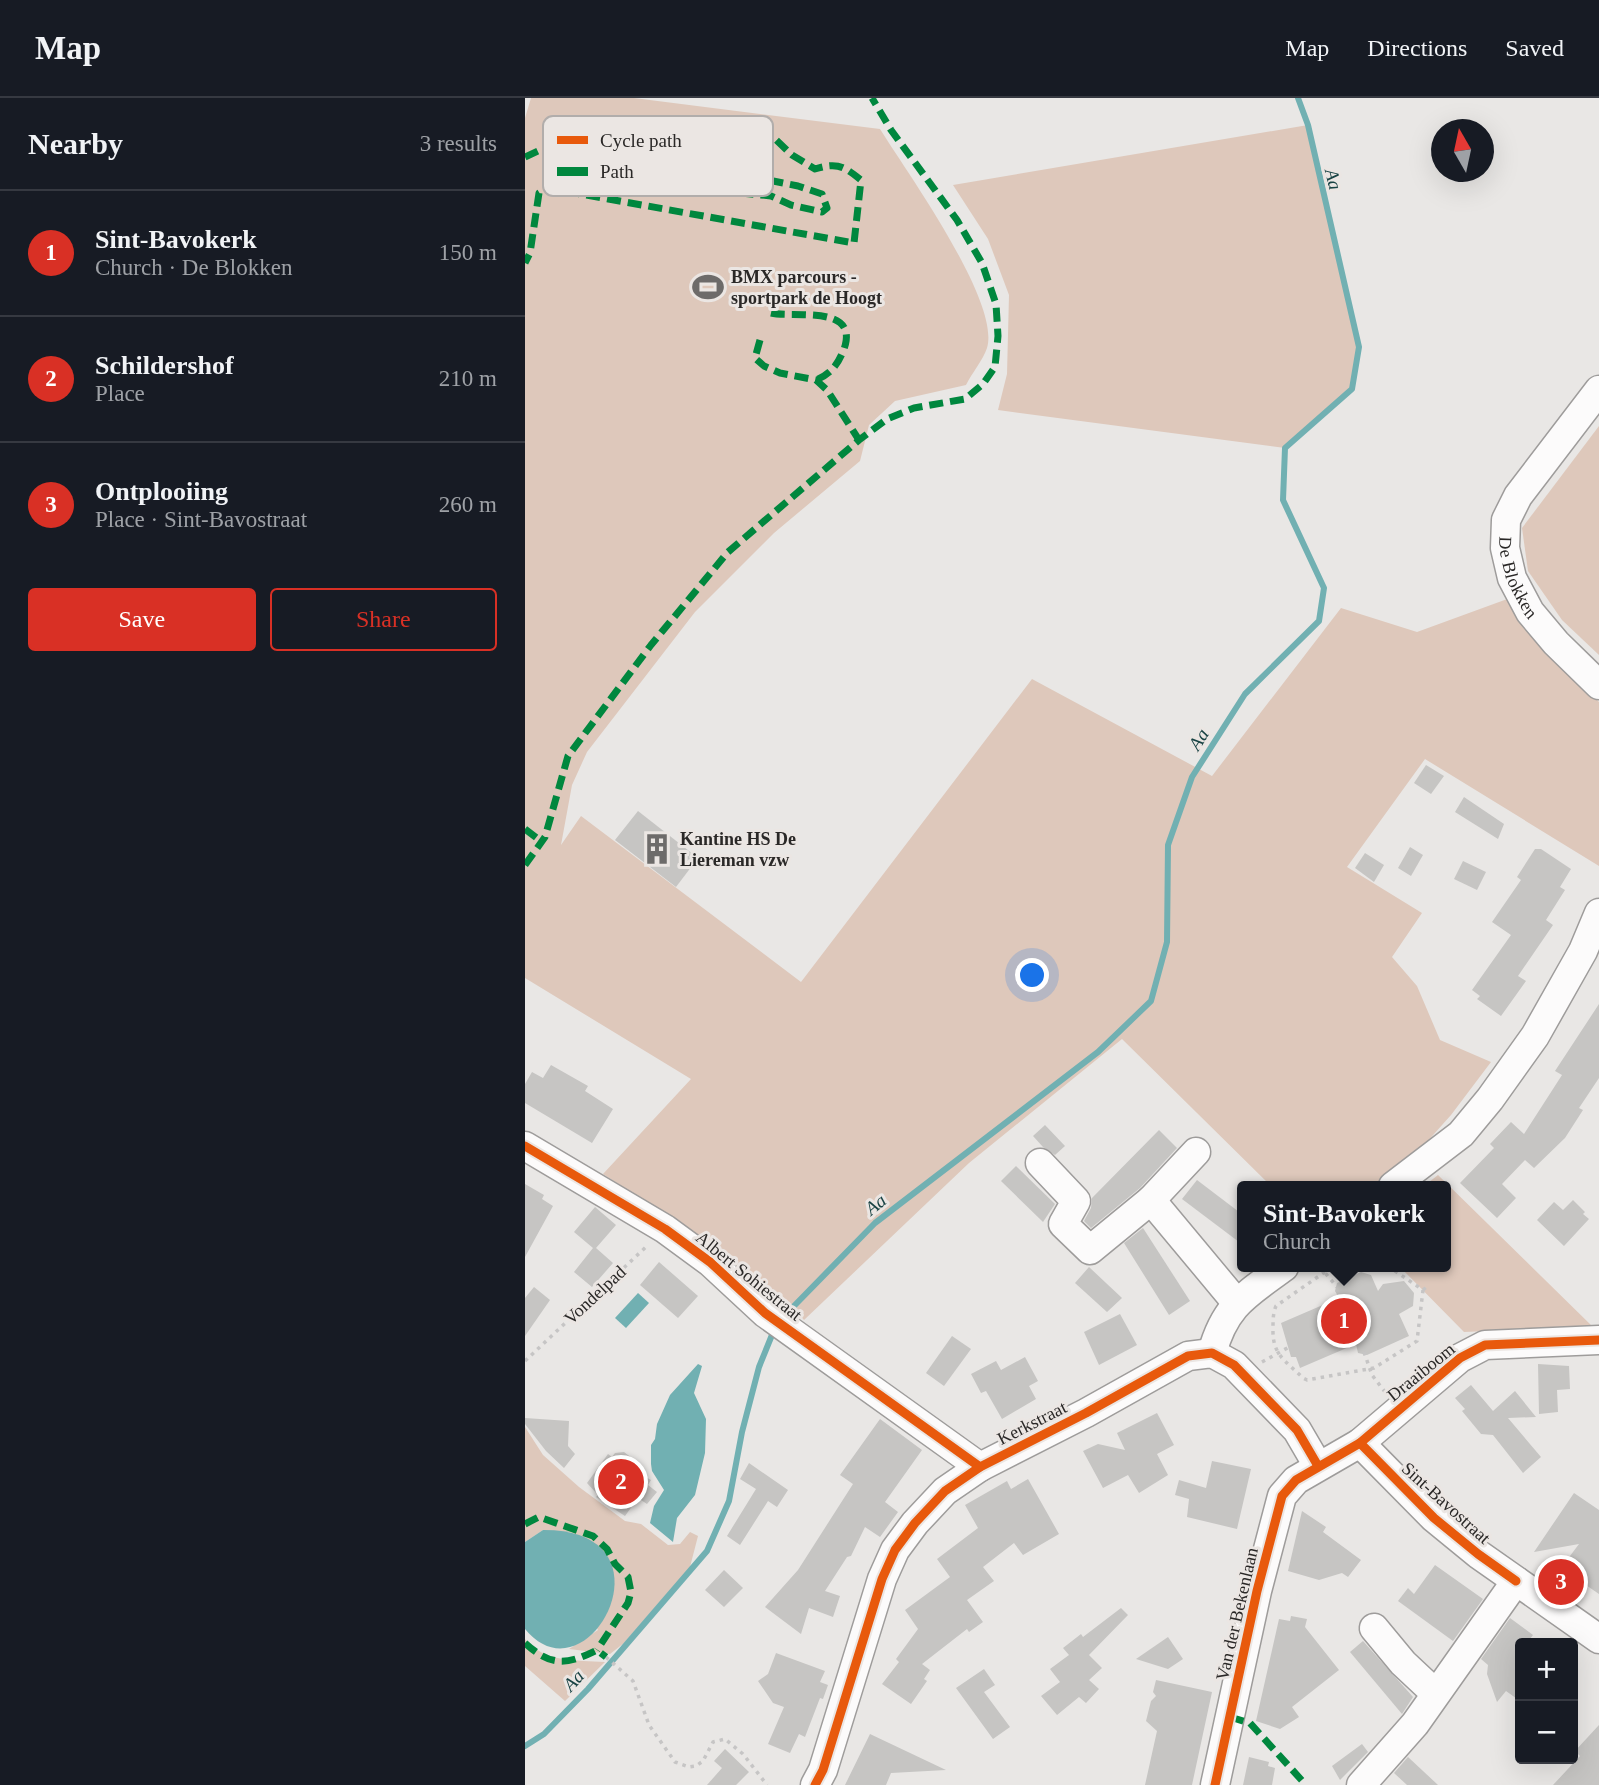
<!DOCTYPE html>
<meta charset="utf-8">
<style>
body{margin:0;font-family:"Times New Roman",serif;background:#20242c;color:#f1f3f6}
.controls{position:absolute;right:21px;bottom:21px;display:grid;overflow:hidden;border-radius:7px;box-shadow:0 7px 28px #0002}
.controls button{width:63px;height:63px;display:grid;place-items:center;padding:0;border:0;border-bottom:2px solid #363941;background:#171b24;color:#f1f3f6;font:35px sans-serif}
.compass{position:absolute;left:906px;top:21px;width:63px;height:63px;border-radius:50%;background:#171b24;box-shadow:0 7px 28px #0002;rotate:351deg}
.you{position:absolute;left:508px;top:878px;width:24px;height:24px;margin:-18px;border:5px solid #fff;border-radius:50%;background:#1a73e8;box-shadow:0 0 0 10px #1a73e833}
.badge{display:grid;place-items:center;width:46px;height:46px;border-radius:50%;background:#d93025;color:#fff;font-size:23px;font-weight:700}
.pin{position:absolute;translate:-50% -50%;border:4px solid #fff;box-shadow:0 2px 7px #0006}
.popup{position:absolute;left:712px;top:1083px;width:214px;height:91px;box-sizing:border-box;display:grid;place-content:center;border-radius:7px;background:#171b24;filter:drop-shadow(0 2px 5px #0005);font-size:23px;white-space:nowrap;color:#9ea1a6}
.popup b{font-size:26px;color:#f1f3f6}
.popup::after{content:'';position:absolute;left:50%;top:100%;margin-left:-14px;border:14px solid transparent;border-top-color:#171b24}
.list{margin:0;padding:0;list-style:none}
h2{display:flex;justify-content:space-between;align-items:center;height:91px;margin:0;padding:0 28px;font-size:30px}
h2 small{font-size:23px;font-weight:400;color:#9ea1a6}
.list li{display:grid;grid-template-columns:46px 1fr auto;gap:21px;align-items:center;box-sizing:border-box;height:126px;padding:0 28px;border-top:2px solid #363941}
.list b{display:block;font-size:26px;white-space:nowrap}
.list p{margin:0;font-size:23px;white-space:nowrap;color:#9ea1a6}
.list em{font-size:23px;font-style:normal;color:#9ea1a6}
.actions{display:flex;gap:14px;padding:21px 28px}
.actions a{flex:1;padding:16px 0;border:2px solid #d93025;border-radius:7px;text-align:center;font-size:24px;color:#d93025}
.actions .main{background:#d93025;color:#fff}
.map{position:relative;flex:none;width:1074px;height:1687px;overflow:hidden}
header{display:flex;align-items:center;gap:42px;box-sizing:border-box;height:98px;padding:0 35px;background:#171b24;border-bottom:2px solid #363941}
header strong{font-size:33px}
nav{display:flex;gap:38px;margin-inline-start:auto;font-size:24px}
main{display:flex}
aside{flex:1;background:#171b24}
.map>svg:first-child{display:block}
.green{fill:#dec8bb}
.water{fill:#71b0b2}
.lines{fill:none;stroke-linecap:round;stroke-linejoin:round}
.stream{stroke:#71b0b2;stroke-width:6}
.building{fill:#c6c5c3}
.minor-casing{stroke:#9e9c9b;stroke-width:31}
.path{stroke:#c6c5c5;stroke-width:3.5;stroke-dasharray:3.5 5;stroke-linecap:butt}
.minor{stroke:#fcfbfb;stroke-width:28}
.quiet{stroke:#00873e;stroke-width:7;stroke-dasharray:14 7;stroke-linecap:butt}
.cycleway-casing{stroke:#ebe6e3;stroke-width:13}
.cycleway{stroke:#e8590c;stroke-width:9}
.labels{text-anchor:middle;stroke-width:6;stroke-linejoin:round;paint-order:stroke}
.poi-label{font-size:18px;font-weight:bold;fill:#2a2827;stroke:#ebe6e3;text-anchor:start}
.street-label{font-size:18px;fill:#2a2827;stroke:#ebe6e3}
.water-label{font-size:19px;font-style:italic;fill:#194344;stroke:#ebe6e3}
.key{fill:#ebe6e3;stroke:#b1adab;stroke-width:2}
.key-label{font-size:19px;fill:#2a2827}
</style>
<header>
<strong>Map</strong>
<nav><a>Map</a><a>Directions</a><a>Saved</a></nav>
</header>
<main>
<aside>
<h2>Nearby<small>3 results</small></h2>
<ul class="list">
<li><span class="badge">1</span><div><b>Sint-Bavokerk</b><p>Church · De Blokken</p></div><em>150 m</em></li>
<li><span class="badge">2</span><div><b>Schildershof</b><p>Place</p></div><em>210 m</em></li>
<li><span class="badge">3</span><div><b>Ontplooiing</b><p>Place · Sint-Bavostraat</p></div><em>260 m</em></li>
</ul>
<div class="actions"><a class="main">Save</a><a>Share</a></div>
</aside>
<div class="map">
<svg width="1074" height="1687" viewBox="0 0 1074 1687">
<rect width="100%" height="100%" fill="#e9e7e5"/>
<g class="green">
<path d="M6 0H109L355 31C381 73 476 204 462 250 458 262 447 275 441 287L370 303 344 327 335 363 249 435 170 514 62 654 47 687 36 747 56 718 276 884 507 581 687 678 816 510 892 534 985 500 1040 568 1074 604V768L900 661 822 769 897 815 867 859 892 888 915 942 966 964 926 1017 892 1055 847 1088H746L597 941 444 1065 279 1222 268 1209 160 1136 163 1131 78 1076 166 981 0 880V20Z"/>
<path d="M783 27 834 249 827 291 760 350 473 312 482 276 484 197 463 141 428 87Z"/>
<path d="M1074 328V557L1037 522 1003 473 997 430Z"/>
<path d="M913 1077 1068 1229 939 1234 875 1169H920V1088H899Z"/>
<path d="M0 1329 18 1357 54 1389 100 1423 116 1426 143 1447 155 1446 165 1434 173 1438 165 1469 99 1545 85 1556 44 1551 73 1532 18 1432 0 1444Z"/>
<path d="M0 1541C19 1565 52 1562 80 1564L40 1603 0 1568Z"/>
</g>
<g class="water">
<path d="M113 1195 124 1205 101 1230 90 1220Z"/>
<path d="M173 1266 177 1268 169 1295 181 1321 180 1355 170 1397 152 1420 148 1444 125 1425 129 1408 139 1392 127 1373 126 1366V1347L130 1341 132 1326 145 1297Z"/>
<path d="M18 1432C156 1431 63 1608 0 1531V1444Z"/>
</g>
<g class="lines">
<g class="stream">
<path d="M268 1209 350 1125 573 954 626 903 642 844 643 747 667 679 720 596 794 523 799 490 758 402 760 350 827 291 834 249 783 27 773 0"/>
<path d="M0 1648 19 1636 63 1591 182 1453 204 1403 217 1334 234 1269 249 1232"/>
</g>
</g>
<g class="building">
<path d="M901 667 919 678 906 696 889 685Z"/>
<path d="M939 699 979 726 973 741 930 714Z"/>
<path d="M113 713 173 760 151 789 90 742Z"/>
<path d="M885 749 898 757 886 778 873 770Z"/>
<path d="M1010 751H1016L1046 771 1035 789 1040 792 1021 822 1028 827 993 878 1001 883 976 918 952 901 955 898 947 892 986 837 967 824 996 782 992 779Z"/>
<path d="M840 755 859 767 849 784 830 770Z"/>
<path d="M938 763 961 774 952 792 929 781Z"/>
<path d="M1074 906V980L1054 1010 1058 1012 1040 1040 1009 1070 1000 1062 977 1086 991 1100 972 1120 935 1085 969 1050 965 1046 986 1024 999 1036 1037 977 1030 973Z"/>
<path d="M26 967 63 988 60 993 88 1011 67 1045 0 1005V986L7 974 18 980Z"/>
<path d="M520 1027 540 1048 530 1057 518 1049 508 1038Z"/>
<path d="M634 1032 652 1050 615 1090 566 1130 559 1123 566 1110 567 1100Z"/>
<path d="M491 1068 530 1106 518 1124 476 1083Z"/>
<path d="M672 1082 718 1117V1147L657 1101Z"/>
<path d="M0 1086 19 1097 17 1101 28 1108 0 1159Z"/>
<path d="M1048 1102 1060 1114 1058 1116 1064 1121 1039 1148 1012 1122 1029 1104 1038 1112Z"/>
<path d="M70 1109 91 1127 71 1150 88 1165 67 1189 49 1174 68 1150 49 1134Z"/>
<path d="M618 1130 665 1203 644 1217 599 1145Z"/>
<path d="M134 1164 173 1198 153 1220 115 1187Z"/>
<path d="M564 1169 597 1200 582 1214 550 1185Z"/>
<path d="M836 1174 846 1177 853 1193 858 1186 879 1183 889 1195 888 1208 874 1216 884 1238 842 1257 833 1255 831 1246 775 1270 771 1259H766L756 1225 814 1200 810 1193 812 1185Z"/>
<path d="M9 1189 25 1202 0 1238V1200Z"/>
<path d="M595 1216 612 1247 574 1267 559 1234Z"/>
<path d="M427 1238 446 1251 419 1288 401 1275Z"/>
<path d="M500 1259 513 1283 504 1288 511 1301 477 1321 461 1293 456 1295 446 1276 471 1263 476 1272Z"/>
<path d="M1013 1266 1044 1268 1045 1291 1032 1292 1033 1314 1014 1316Z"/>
<path d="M946 1287 968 1313 990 1293 1011 1319 983 1320 1016 1359 998 1375 968 1337 956 1336 937 1313 940 1311 930 1300Z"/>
<path d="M632 1315 649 1347 632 1356 643 1377 614 1395 603 1377 578 1390 558 1353 573 1346 600 1352 592 1335Z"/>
<path d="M0 1320 44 1323 43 1348 50 1356 39 1370 21 1353 0 1326Z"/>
<path d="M355 1321 397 1352 360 1404 373 1414 355 1439 340 1429 326 1458 322 1459 300 1493 315 1498 308 1519 284 1510 276 1536 240 1509 273 1472 328 1386 315 1377Z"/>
<path d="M99 1354 108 1361 110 1373 126 1382 123 1387 132 1394 122 1406 113 1400 100 1418 71 1399 73 1397 62 1385 83 1356 87 1359 90 1355Z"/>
<path d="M687 1363 726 1371 712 1431 662 1419 664 1401 650 1397 654 1382 681 1390Z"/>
<path d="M224 1365 263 1392 252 1409 243 1403 215 1447 202 1438 231 1391 215 1381Z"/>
<path d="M503 1381 534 1436 498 1457 489 1445 458 1469 469 1483 442 1502 458 1524 444 1534 442 1531 397 1566 405 1572 399 1581 402 1583 386 1606 357 1586 374 1564 371 1561 393 1531 380 1512 425 1479 412 1461 453 1430 440 1407 482 1383 486 1391Z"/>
<path d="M1049 1395 1074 1412V1496L1036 1470 1054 1446 1009 1454Z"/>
<path d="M777 1413 801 1429 798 1434 836 1462 823 1479 817 1475 794 1482 763 1473Z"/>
<path d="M910 1467 958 1501 928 1543 873 1503 883 1490 889 1496Z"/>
<path d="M199 1472 218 1490 199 1509 180 1492Z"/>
<path d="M596 1510 603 1517 564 1557 577 1570 564 1582 574 1591 561 1605 554 1599 532 1617 516 1598 535 1584 525 1571 544 1557 538 1550 556 1536 558 1539Z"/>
<path d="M766 1518 782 1521 780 1529 814 1572 767 1609 774 1619 755 1631 731 1623 754 1521 765 1523Z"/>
<path d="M985 1520 1008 1537 1002 1545H995V1603L981 1593 972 1604 962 1576 963 1567 956 1561Z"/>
<path d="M643 1539 658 1561 643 1571 611 1561Z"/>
<path d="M838 1543 888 1599 877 1616 825 1554Z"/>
<path d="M251 1555 300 1573 295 1584 303 1587 298 1601 295 1600 280 1639 274 1636 265 1655 243 1646 259 1609 248 1605 233 1583 243 1576Z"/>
<path d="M459 1571 470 1587 459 1594 485 1629 468 1641 431 1590Z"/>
<path d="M631 1582 687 1594 667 1687H620L632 1633 621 1623 626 1603 631 1598 628 1594Z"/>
<path d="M1074 1627V1687H1028L1055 1658 1050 1653Z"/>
<path d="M345 1636 421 1672 366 1675 361 1687H320Z"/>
<path d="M837 1646 843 1654 815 1682 807 1668Z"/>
<path d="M200 1651 224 1674 211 1687H182L197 1670 189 1663Z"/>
<path d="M724 1659 744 1664 743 1668 750 1670 747 1687H718Z"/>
<path d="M883 1659 913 1687H882L869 1675Z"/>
</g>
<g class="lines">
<defs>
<g id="minor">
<path id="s1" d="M1074 292 993 398 981 422 980 450 987 480 1005 514 1031 545 1074 587"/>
<path d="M0 1048 140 1131 185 1164 240 1215 455 1369"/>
<path d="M515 1065 551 1103 538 1126 565 1152 626 1102 671 1054"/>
<path d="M868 1088 936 1036 965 1001 1010 938 1058 853 1074 815"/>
<path d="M626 1102 711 1204"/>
<path d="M687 1255C700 1207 721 1197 759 1169"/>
<path d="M835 1345 909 1420 953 1456 1074 1541"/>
<path d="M849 1530 878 1565 910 1595"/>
<path d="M290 1687 298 1672 357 1481 370 1452 390 1425 420 1393 455 1369 561 1315 663 1258 687 1255 709 1267 772 1332 793 1368"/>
<path d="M690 1687 732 1493 757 1398 771 1382 835 1345 935 1260 960 1247 1074 1242"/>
<path d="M836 1687 890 1626 991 1483"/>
</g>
</defs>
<use href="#minor" class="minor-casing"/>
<g class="path">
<path d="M795 1169 812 1189"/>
<path d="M807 1169 751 1208C748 1215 748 1222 748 1230 747 1257 760 1262 778 1280L782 1282 849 1270 892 1243 898 1192 864 1169"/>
<path d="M898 1192 904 1187"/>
<path d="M839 1254 847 1277 860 1294"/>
<path d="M0 1263 123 1147"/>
<path d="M737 1264 764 1249"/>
<path d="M81 1559 108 1583 124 1627 150 1664 164 1669 171 1668 178 1663 188 1644 200 1641 218 1656 242 1687"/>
</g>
<use href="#minor" class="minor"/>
<g class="quiet">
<path d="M0 59 41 40H57L117 70 152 75 177 82 204 85 216 95 246 98 266 107 297 114 302 110 297 96 273 88 238 81 209 65 179 58 152 66 113 50 95 52 80 43 82 31 104 28 168 44 207 43 233 34 247 38 267 57 290 71C313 64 318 68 336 82L329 145 22 90 14 95 5 155 0 165"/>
<path d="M246 215C268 220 335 206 319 251 313 266 307 275 291 282"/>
<path d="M235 242 230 260 239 268 255 275 291 282 302 292 334 342"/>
<path d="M0 731 17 744"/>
<path d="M0 767 20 739 43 658 126 547 203 454 334 342 362 321 389 310 440 301 458 286 470 269 473 238 471 206 457 165 432 122 366 32 347 0"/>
<path d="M0 1426 14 1419 68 1438 82 1451 90 1466 103 1479 106 1494 103 1505 72 1552"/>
<path d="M0 1545C26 1569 42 1567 72 1552L81 1559"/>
<path d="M705 1619 725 1625 781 1687"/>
</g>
<defs>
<g id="cycleway">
<path d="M0 1048 140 1131 185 1164 240 1215 455 1369"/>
<path d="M835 1345 909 1420 953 1456 991 1483"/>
<path d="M290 1687 298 1672 357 1481 370 1452 390 1425 420 1393 455 1369 561 1315 663 1258 687 1255 709 1267 772 1332 793 1368"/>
<path d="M690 1687 732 1493 757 1398 771 1382 835 1345 935 1260 960 1247 1074 1242"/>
</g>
</defs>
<use href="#cycleway" class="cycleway-casing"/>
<use href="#cycleway" class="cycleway"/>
</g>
<defs>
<symbol id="stadium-bare" viewBox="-9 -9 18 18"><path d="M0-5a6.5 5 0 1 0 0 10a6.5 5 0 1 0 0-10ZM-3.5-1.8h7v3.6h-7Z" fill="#6d6b6a" stroke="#ebe6e3" stroke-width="2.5" paint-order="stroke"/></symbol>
<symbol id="building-bare" viewBox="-9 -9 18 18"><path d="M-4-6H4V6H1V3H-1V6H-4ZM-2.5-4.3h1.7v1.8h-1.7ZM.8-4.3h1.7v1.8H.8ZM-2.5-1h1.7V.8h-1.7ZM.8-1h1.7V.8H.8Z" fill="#6d6b6a" stroke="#ebe6e3" stroke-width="2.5" paint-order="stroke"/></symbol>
</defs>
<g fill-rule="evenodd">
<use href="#stadium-bare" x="161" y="167" width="44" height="44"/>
<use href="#building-bare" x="110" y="729" width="44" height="44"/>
</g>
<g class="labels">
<g class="poi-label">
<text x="206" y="185">BMX parcours -<tspan x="206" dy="21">sportpark de Hoogt</tspan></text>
<text x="155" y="747">Kantine HS De<tspan x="155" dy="21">Liereman vzw</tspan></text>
</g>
<g class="street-label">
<text dy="6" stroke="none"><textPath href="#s1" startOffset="220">De Blokken</textPath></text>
<text transform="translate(224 1178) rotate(39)" y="6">Albert Sohiestraat</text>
<text transform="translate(70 1197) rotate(-43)" y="6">Vondelpad</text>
<text transform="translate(896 1274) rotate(-39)" y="6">Draaiboom</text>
<text transform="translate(507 1325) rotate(-27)" y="6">Kerkstraat</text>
<text transform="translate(921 1405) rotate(42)" y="6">Sint-Bavostraat</text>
<text transform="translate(712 1516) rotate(-77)" y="6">Van der Bekenlaan</text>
</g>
<g class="water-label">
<text transform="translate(809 81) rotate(76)" y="7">Aa</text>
<text transform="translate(673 641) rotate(-58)" y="7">Aa</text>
<text transform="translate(350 1106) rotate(-39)" y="7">Aa</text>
<text transform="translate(48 1582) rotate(-47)" y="7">Aa</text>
</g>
</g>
<rect x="18" y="18" width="230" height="80" rx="10" class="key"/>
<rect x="32" y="38" width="31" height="8" fill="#e8590c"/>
<rect x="32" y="69" width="31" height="9" fill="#00873e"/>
<g class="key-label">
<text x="75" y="49">Cycle path</text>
<text x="75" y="80">Path</text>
</g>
</svg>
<div class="controls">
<button>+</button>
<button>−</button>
</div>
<svg class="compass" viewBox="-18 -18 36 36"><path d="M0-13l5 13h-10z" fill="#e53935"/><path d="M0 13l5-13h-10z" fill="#9ea1a6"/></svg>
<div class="you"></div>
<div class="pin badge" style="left:819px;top:1223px">1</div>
<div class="popup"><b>Sint-Bavokerk</b>Church</div>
<div class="pin badge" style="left:96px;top:1384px">2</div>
<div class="pin badge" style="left:1036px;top:1484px">3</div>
</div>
</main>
